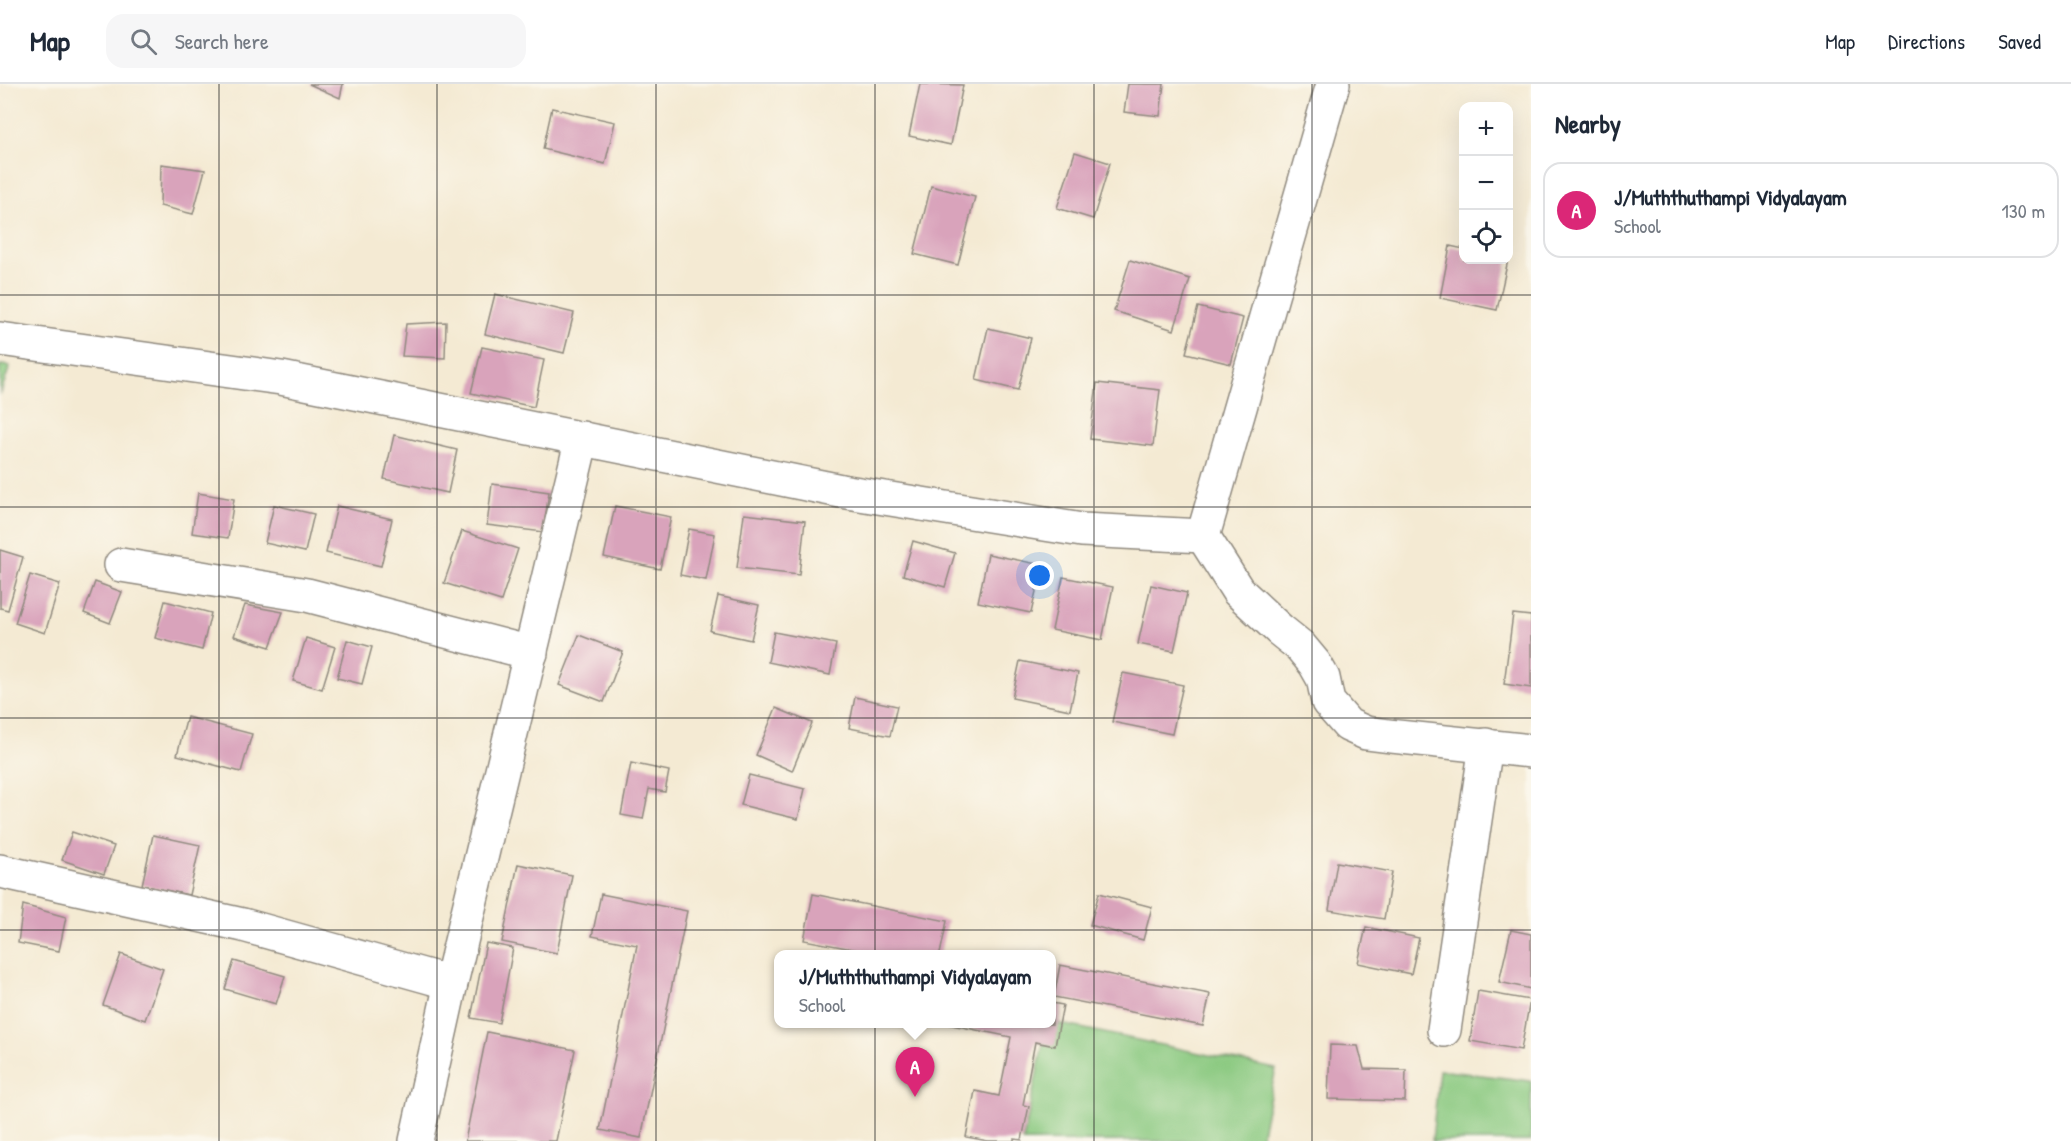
<!DOCTYPE html>
<meta charset="utf-8">
<style>
body{margin:0;font-family:"Patrick Hand",sans-serif;background:#f6f6f7;color:#1f2937}
.controls{position:absolute;right:18px;top:18px;display:grid;overflow:hidden;border-radius:12px;box-shadow:0 6px 24px #0002}
.controls button{width:54px;height:54px;display:grid;place-items:center;padding:0;border:0;border-bottom:2px solid #e0e1e3;background:#fff;color:#1f2937;font:30px sans-serif}
.you{position:absolute;left:1040px;top:492px;width:21px;height:21px;margin:-15px;border:4px solid #fff;border-radius:50%;background:#1a73e8;box-shadow:0 0 0 9px #1a73e833}
.badge{display:grid;place-items:center;width:39px;height:39px;border-radius:50%;background:#db2777;color:#fff;font-size:20px;font-weight:700}
.pin{position:absolute;translate:-50% -50px;filter:drop-shadow(0 2px 3px #0008)}
.pin::after{content:'';position:absolute;top:32px;width:21px;height:18px;background:inherit;clip-path:polygon(0 0,100% 0,50% 100%)}
.popup{position:absolute;left:774px;top:866px;width:282px;height:78px;box-sizing:border-box;display:grid;place-content:center;border-radius:12px;background:#fff;filter:drop-shadow(0 2px 4px #0005);font-size:20px;white-space:nowrap;color:#747a83}
.popup b{font-size:22px;color:#1f2937}
.popup::after{content:'';position:absolute;left:50%;top:100%;margin-left:-12px;border:12px solid transparent;border-top-color:#fff}
.list{margin:0;padding:0;list-style:none}
h2{display:flex;justify-content:space-between;align-items:center;height:78px;margin:0;padding:0 24px;font-size:26px}
h2 small{font-size:20px;font-weight:400;color:#747a83}
.list li{display:grid;grid-template-columns:39px 1fr auto;gap:18px;align-items:center;box-sizing:border-box;height:96px;margin:0 12px 12px;padding:0 12px;border:2px solid #e0e1e3;border-radius:18px}
.list b{display:block;font-size:22px;white-space:nowrap}
.list p{margin:0;font-size:20px;white-space:nowrap;color:#747a83}
.list em{font-size:20px;font-style:normal;color:#747a83}
.icon{flex:none;width:33px;height:33px;fill:none;stroke:currentColor;stroke-width:2;stroke-linecap:round;stroke-linejoin:round}
.map{position:relative;flex:none;width:1531px;height:1057px;overflow:hidden}
header{display:flex;align-items:center;gap:36px;box-sizing:border-box;height:84px;padding:0 30px;background:#fff;border-bottom:2px solid #e0e1e3}
header strong{font-size:28px}
nav{display:flex;gap:33px;margin-inline-start:auto;font-size:21px}
.search{width:420px;height:54px;background:#f6f6f7;display:flex;align-items:center;gap:15px;box-sizing:border-box;padding:0 21px;border-radius:18px;color:#747a83;font-size:22px}
main{display:flex}
aside{flex:1;background:#fff}
.map>svg:first-child{display:block}
.green{fill:#8ac980;stroke:#5a7a56;stroke-width:1.5}
.building{fill:#d9a3bb}
.lines{fill:none;stroke-linecap:round;stroke-linejoin:round}
.minor-casing{stroke:#908a7f;stroke-width:36}
.minor{stroke:#fff;stroke-width:33}
.grid{fill:none;stroke:#2b2b2b;stroke-width:1.5;stroke-opacity:0.55}
</style>
<header>
<strong>Map</strong>
<div class="search"><svg class="icon" aria-label="search" viewBox="0 0 24 24"><circle cx="10" cy="10" r="6"/><path d="M15 15l6 6"/></svg>Search here</div>
<nav><a>Map</a><a>Directions</a><a>Saved</a></nav>
</header>
<main>
<div class="map">
<svg width="1531" height="1057" viewBox="0 0 1531 1057">
<rect width="100%" height="100%" fill="#fbf7ec"/>
<filter id="ink" filterUnits="userSpaceOnUse"><feTurbulence type="fractalNoise" baseFrequency=".0167" numOctaves="2"/><feDisplacementMap in="SourceGraphic" scale="12" xChannelSelector="R" yChannelSelector="G"/><feConvolveMatrix kernelMatrix="1 2 1 2 8 2 1 2 1" color-interpolation-filters="sRGB"/></filter>
<filter id="wash" filterUnits="userSpaceOnUse"><feTurbulence type="fractalNoise" baseFrequency=".008" numOctaves="4" result="noise"/><feDisplacementMap in="SourceGraphic" scale="24" xChannelSelector="R" yChannelSelector="G"/><feGaussianBlur stdDeviation="1.35" result="paint"/><feColorMatrix in="noise" values="0 0 0 0 0 0 0 0 0 0 0 0 0 0 0 0 0 1.4 0 .05"/><feComposite in="paint" operator="in"/></filter>
<g filter="url(#wash)">
<rect width="100%" height="100%" fill="#f4ead3"/>
<g class="green">
<path d="M0 281 10 282 0 311Z"/>
<path d="M1052 938 1276 985 1260 1057H1023L1047 940Z"/>
<path d="M1439 986 1531 997V1057H1432Z"/>
</g>
<g id="blocks">
<g class="building">
<path d="M309 0H343L340 14Z"/>
<path d="M920 0 963 1 951 61 909 52Z"/>
<path d="M1128 0H1164L1160 32 1124 28Z"/>
<path d="M552 24 615 38 605 80 543 65Z"/>
<path d="M1075 68 1110 79 1093 135 1057 124Z"/>
<path d="M161 80 205 86 193 130 160 122Z"/>
<path d="M931 102 975 113 958 181 914 170Z"/>
<path d="M1450 162 1464 165V176H1508L1497 226 1440 214Z"/>
<path d="M1130 176 1190 195 1174 246 1114 227Z"/>
<path d="M495 210 574 229 564 269 485 250Z"/>
<path d="M1198 223 1243 234 1231 280 1186 269Z"/>
<path d="M446 238 445 274 402 272 406 240Z"/>
<path d="M988 244 1031 254 1018 306 976 296Z"/>
<path d="M482 263 544 276 534 323 471 309Z"/>
<path d="M1097 299 1160 306 1153 362 1090 355Z"/>
<path d="M394 351 457 366 448 409 384 395Z"/>
<path d="M492 400 549 408 543 448 487 441Z"/>
<path d="M198 409 234 415 228 454 192 449Z"/>
<path d="M274 421 314 430 305 468 265 459Z"/>
<path d="M337 422 392 435 381 482 326 469Z"/>
<path d="M615 422 671 433 660 485 604 473Z"/>
<path d="M744 430 805 437 799 491 737 484Z"/>
<path d="M689 445 715 450 706 496 680 491Z"/>
<path d="M462 447 518 465 501 517 444 499Z"/>
<path d="M913 457 955 469 945 503 903 491Z"/>
<path d="M0 466 23 473 8 526 0 524Z"/>
<path d="M988 470 1042 481 1031 529 978 518Z"/>
<path d="M30 491 60 500 45 549 15 539Z"/>
<path d="M1063 493 1113 503 1102 556 1052 546Z"/>
<path d="M95 498 122 508 110 539 84 529Z"/>
<path d="M1151 501 1187 509 1174 567 1138 560Z"/>
<path d="M718 512 759 521 751 556 710 547Z"/>
<path d="M165 517 211 529 202 566 155 554Z"/>
<path d="M245 521 283 528 270 563 234 552Z"/>
<path d="M1513 530 1531 532V604L1504 600Z"/>
<path d="M774 548 836 560 830 591 768 578Z"/>
<path d="M579 551 623 568 604 618 559 601Z"/>
<path d="M306 554 335 563 322 605 293 597Z"/>
<path d="M347 556 372 563 362 600 337 594Z"/>
<path d="M1020 577 1078 589 1070 626 1012 614Z"/>
<path d="M1123 589 1183 601 1172 650 1112 638Z"/>
<path d="M855 613 897 622 890 652 849 644Z"/>
<path d="M776 624 812 639 792 687 756 671Z"/>
<path d="M187 633 252 650 241 688 177 671Z"/>
<path d="M631 679 669 687 665 708 649 705 643 735 621 731Z"/>
<path d="M749 691 805 705 798 735 741 721Z"/>
<path d="M72 748 114 762 104 790 62 776Z"/>
<path d="M153 751 200 761 189 811 142 801Z"/>
<path d="M1337 778 1392 788 1384 835 1329 826Z"/>
<path d="M518 780 572 791 557 869 502 858Z"/>
<path d="M1099 809 1152 823 1143 856 1090 841Z"/>
<path d="M601 810 687 827 641 1054 600 1046 637 861 592 852Z"/>
<path d="M813 810 947 837 940 870H879L804 856Z"/>
<path d="M23 821 66 833 59 867 18 859Z"/>
<path d="M1366 843 1419 854 1411 890 1358 879Z"/>
<path d="M1511 846 1531 850V905L1499 898Z"/>
<path d="M486 859 513 864 499 939 471 934Z"/>
<path d="M121 870 163 885 145 936 103 921Z"/>
<path d="M234 877 285 892 276 920 225 905Z"/>
<path d="M1060 881 1210 910 1203 942 1054 913Z"/>
<path d="M1478 907 1530 916 1521 966 1470 957Z"/>
<path d="M1052 919 1063 921 1055 962 1035 958 1023 1021 1029 1022 1022 1056 1014 1055V1057H988L966 1053 975 1007 999 1012 1011 953 947 940H1052Z"/>
<path d="M487 948 575 966 556 1057H465Z"/>
<path d="M1330 961 1358 962 1364 985 1406 986 1405 1017 1328 1015Z"/>
</g>
</g>
</g>
<g filter="url(#ink)">
<use href="#blocks" fill-opacity="0" stroke="#908a7f" stroke-width="1.5"/>
<g class="lines">
<defs>
<g id="minor">
<path d="M0 255 281 294 841 407 1082 446 1203 452 1333 0"/>
<path d="M1203 452 1238 507 1280 546 1300 562 1315 580 1323 594 1328 618 1348 641 1366 649 1390 652 1531 667"/>
<path d="M121 481 307 511 531 569"/>
<path d="M0 787 243 841 451 899"/>
<path d="M1444 946 1486 661"/>
<path d="M416 1057 451 899 582 354"/>
</g>
</defs>
<use href="#minor" class="minor-casing"/>
<use href="#minor" class="minor"/>
</g>
</g>
<path class="grid" d="M219 0V1057M437 0V1057M656 0V1057M875 0V1057M1094 0V1057M1312 0V1057M0 211H1531M0 423H1531M0 634H1531M0 846H1531"/>
</svg>
<div class="controls">
<button>+</button>
<button>−</button>
<button><svg class="icon" aria-label="locate" viewBox="0 0 24 24"><circle cx="12" cy="12" r="6"/><path d="M12 2v4M12 18v4M2 12h4M18 12h4"/></svg></button>
</div>
<div class="you"></div>
<div class="pin badge" style="left:915px;top:1013px">A</div>
<div class="popup"><b>J/Muththuthampi Vidyalayam</b>School</div>
</div>
<aside>
<h2>Nearby<small></small></h2>
<ul class="list">
<li><span class="badge">A</span><div><b>J/Muththuthampi Vidyalayam</b><p>School</p></div><em>130 m</em></li>
</ul>
</aside>
</main>
